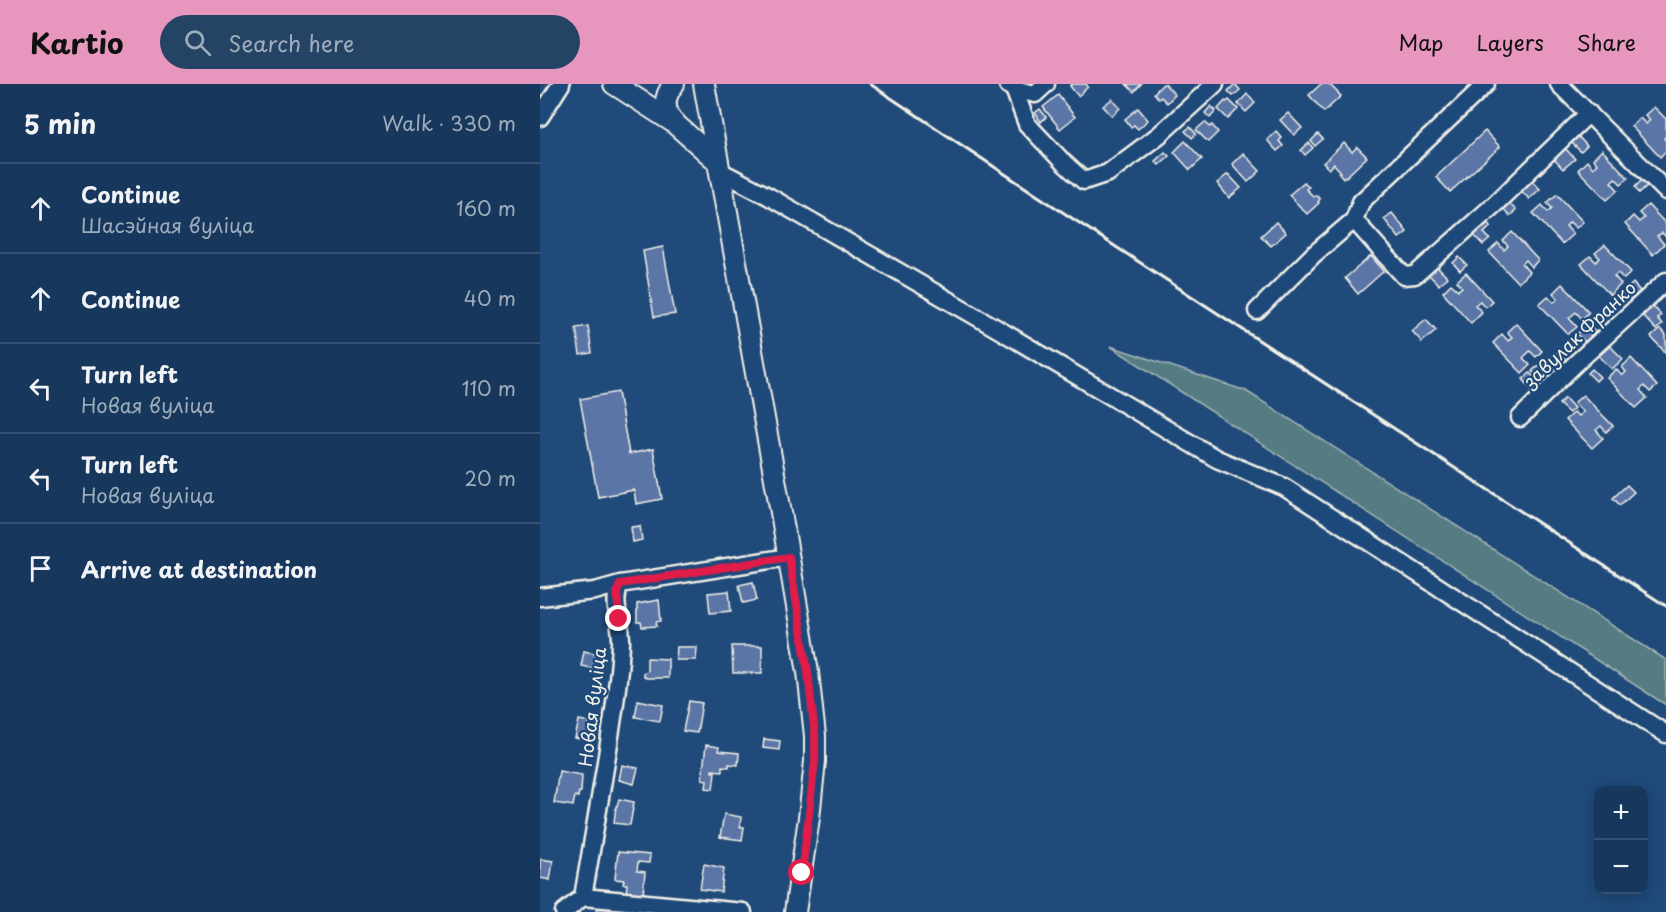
<!DOCTYPE html>
<meta charset="utf-8">
<style>
body{margin:0;font-family:"Playpen Sans",sans-serif;background:#244365;color:#f1f3f6}
.controls{position:absolute;right:18px;bottom:18px;display:grid;overflow:hidden;border-radius:12px;box-shadow:0 3px 15px #0003}
.controls button{width:54px;height:54px;display:grid;place-items:center;padding:0;border:0;border-bottom:2px solid #365272;background:#17385c;color:#f1f3f6;font:30px sans-serif}
.stop{position:absolute;width:18px;height:18px;margin:-14px;border:4px solid #e11d48;border-radius:50%;background:#fff}
.stop.end{background:#e11d48;border-color:#fff;box-shadow:0 2px 6px #0008}
.list{margin:0;padding:0;list-style:none}
h2{display:flex;justify-content:space-between;align-items:center;height:78px;margin:0;padding:0 24px;font-size:26px}
h2 small{font-size:20px;font-weight:400;color:#9eacbb}
.list li{display:grid;grid-template-columns:39px 1fr auto;gap:18px;align-items:center;box-sizing:border-box;height:90px;padding:0 24px;border-top:2px solid #365272}
.list b{display:block;font-size:22px;white-space:nowrap}
.list p{margin:0;font-size:20px;white-space:nowrap;color:#9eacbb}
.list em{font-size:20px;font-style:normal;color:#9eacbb}
.icon{flex:none;width:33px;height:33px;fill:none;stroke:currentColor;stroke-width:2;stroke-linecap:round;stroke-linejoin:round}
.map{position:relative;flex:none;width:1126px;height:828px;overflow:hidden}
header{display:flex;align-items:center;gap:36px;box-sizing:border-box;height:84px;padding:0 30px;background:#e797bd;color:#111}
header strong{font-size:28px}
nav{display:flex;gap:33px;margin-inline-start:auto;font-size:21px}
.search{width:420px;height:54px;background:#244365;display:flex;align-items:center;gap:15px;box-sizing:border-box;padding:0 21px;border-radius:33px;color:#9eacbb;font-size:22px}
main{display:flex}
aside{flex:1;background:#17385c}
.map>svg:first-child{display:block}
.green{fill:#547c82;stroke:#a4b6b5;stroke-width:1.5}
.building{fill:#5a75a6;stroke:#f4f1e8;stroke-width:1.5}
.lines{fill:none;stroke-linecap:round;stroke-linejoin:round}
.minor-casing{stroke:#f4f1e8;stroke-width:21}
.major-casing{stroke:#f4f1e8;stroke-width:24}
.minor{stroke:#1f4a7a;stroke-width:16}
.major{stroke:#1f4a7a;stroke-width:20}
.rail{stroke:#f4f1e8;stroke-width:3}
.route{stroke:#e11d48;stroke-width:8}
.labels{text-anchor:middle;stroke-width:4.5;stroke-linejoin:round;paint-order:stroke}
.street-label{font-size:18px;fill:#f4f1e8;stroke:#1f4a7a}
</style>
<header>
<strong>Kartio</strong>
<div class="search"><svg class="icon" aria-label="search" viewBox="0 0 24 24"><circle cx="10" cy="10" r="6"/><path d="M15 15l6 6"/></svg>Search here</div>
<nav><a>Map</a><a>Layers</a><a>Share</a></nav>
</header>
<main>
<aside>
<h2>5 min<small>Walk · 330 m</small></h2>
<ul class="list">
<li><svg class="icon" aria-label="ahead" viewBox="0 0 24 24"><path d="M12 20V5M6 11l6-6 6 6"/></svg><div><b>Continue</b><p>Шасэйная вуліца</p></div><em>160 m</em></li>
<li><svg class="icon" aria-label="ahead" viewBox="0 0 24 24"><path d="M12 20V5M6 11l6-6 6 6"/></svg><div><b>Continue</b></div><em>40 m</em></li>
<li><svg class="icon" aria-label="left" viewBox="0 0 24 24"><path d="M17 20v-9H6M10 6l-5 5 5 5"/></svg><div><b>Turn left</b><p>Новая вуліца</p></div><em>110 m</em></li>
<li><svg class="icon" aria-label="left" viewBox="0 0 24 24"><path d="M17 20v-9H6M10 6l-5 5 5 5"/></svg><div><b>Turn left</b><p>Новая вуліца</p></div><em>20 m</em></li>
<li><svg class="icon" aria-label="arrive" viewBox="0 0 24 24"><path d="M6 21V4h12l-3 4 3 4H6"/></svg><div><b>Arrive at destination</b></div></li>
</ul>
</aside>
<div class="map">
<svg width="1126" height="828" viewBox="0 0 1126 828">
<rect width="100%" height="100%" fill="#1f4a7a"/>
<filter id="ink" filterUnits="userSpaceOnUse"><feTurbulence type="fractalNoise" baseFrequency=".0167" numOctaves="2"/><feDisplacementMap in="SourceGraphic" scale="12" xChannelSelector="R" yChannelSelector="G"/><feConvolveMatrix kernelMatrix="1 2 1 2 8 2 1 2 1" color-interpolation-filters="sRGB"/></filter>
<g filter="url(#ink)">
<path class="green" d="M570 262 706 307 1126 576V621Z"/>
<g class="building">
<path d="M532 0H546L548 3 538 12 530 2Z"/>
<path d="M586 0H601L594 8Z"/>
<path d="M623 0H625L635 11 627 19 621 13 619 15 614 9Z"/>
<path d="M695 0 700 6 693 12 688 7Z"/>
<path d="M781 0H789L801 12 784 28 769 11Z"/>
<path d="M707 10 715 19 706 28 698 20Z"/>
<path d="M518 11 535 33 520 45 503 23Z"/>
<path d="M572 15 580 24 572 32 563 22Z"/>
<path d="M689 16 698 25 688 35 678 25 685 17 686 18Z"/>
<path d="M671 22 676 27 670 34 665 29Z"/>
<path d="M1114 23 1126 35V52L1124 54 1126 57V67L1120 73 1091 42 1100 34 1106 40 1110 36 1105 31Z"/>
<path d="M598 24 608 36 598 45 594 41 591 43 585 35Z"/>
<path d="M500 25 506 33 501 38 495 29Z"/>
<path d="M748 29 762 44 754 51 740 36Z"/>
<path d="M665 38 670 43 672 41 678 48 668 58 656 46Z"/>
<path d="M650 43 656 50 652 54 645 47Z"/>
<path d="M736 47 742 54 739 57 743 62 737 67 727 56Z"/>
<path d="M945 47 960 63 910 108 896 93Z"/>
<path d="M778 50 783 55 775 62 771 57Z"/>
<path d="M1037 51 1047 62 1041 68 1030 57Z"/>
<path d="M645 57 662 75 650 86 634 68Z"/>
<path d="M769 59 773 64 765 71 761 66Z"/>
<path d="M804 59 812 68 817 63 827 73 806 93 805 92 803 94 799 89 801 88 794 80 789 85 783 79Z"/>
<path d="M1024 63 1035 75 1023 85 1013 74Z"/>
<path d="M1062 66 1088 94 1081 100 1075 94 1071 98 1078 106 1067 116 1038 86 1047 77 1053 84 1057 80 1053 75Z"/>
<path d="M625 68 629 72 619 81 615 77Z"/>
<path d="M703 69 720 87 708 98 692 80Z"/>
<path d="M688 90 701 104 689 114 677 99Z"/>
<path d="M990 95 1000 105 989 115 980 105Z"/>
<path d="M1103 95 1108 101 1099 109 1095 103Z"/>
<path d="M764 98 769 103 766 105 774 113 776 111 780 115 778 118 779 119 767 130 749 111Z"/>
<path d="M1017 110 1043 138 1036 144 1030 138 1026 142 1033 150 1022 160 993 129 1002 121 1008 128 1012 124 1007 119Z"/>
<path d="M966 117 976 126 970 132 961 122Z"/>
<path d="M1108 121 1126 140V153L1122 149 1117 152 1124 160 1113 171 1085 140 1093 132 1099 138 1104 134 1099 129Z"/>
<path d="M852 129 867 148 859 154 844 135Z"/>
<path d="M945 136 951 142 944 149 950 155 943 161 932 149Z"/>
<path d="M736 138 746 149 731 162 721 152Z"/>
<path d="M972 148 998 176 992 183 986 176 982 180 989 188 978 199 949 168 958 159 964 166 968 162 963 157Z"/>
<path d="M1065 161 1091 188 1084 195 1078 189 1074 192 1081 200 1070 211 1041 180 1050 172 1056 178 1060 174 1055 169Z"/>
<path d="M123 163 135 230 114 233 103 167Z"/>
<path d="M831 172 844 187 818 210 805 194Z"/>
<path d="M919 173 927 181 920 187 913 179Z"/>
<path d="M896 182 907 193 899 201 888 190Z"/>
<path d="M926 189 952 217 945 223 940 217 935 221 942 228 931 239 903 208 911 200 918 206 922 203 917 197Z"/>
<path d="M1093 199 1100 207 1090 217 1083 209Z"/>
<path d="M1022 200 1049 228 1042 235 1036 228 1029 234 1037 243 1028 250 999 220 1008 212 1014 218 1018 214 1013 209Z"/>
<path d="M1113 222 1121 231 1117 234 1122 240 1116 246 1103 232Z"/>
<path d="M886 235 896 246 882 258 872 247Z"/>
<path d="M976 239 1002 267 996 273 990 267 983 274 990 281 982 289 953 259 962 250 968 257 972 253 967 248Z"/>
<path d="M1048 239 1056 248 1045 258 1037 250Z"/>
<path d="M48 242 52 269 40 271 36 244Z"/>
<path d="M1120 245 1126 251V269L1111 253Z"/>
<path d="M1070 262 1083 275 1072 285 1059 272Z"/>
<path d="M1018 268 1026 277 1019 283 1011 274Z"/>
<path d="M1091 274 1117 302 1110 308 1104 302 1100 306 1107 314 1096 324 1067 294 1076 285 1082 292 1086 288 1082 283Z"/>
<path d="M1001 279 1010 290 1001 298 992 287Z"/>
<path d="M1052 285 1060 293 1056 297 1048 289Z"/>
<path d="M990 289 999 300 992 306 983 295Z"/>
<path d="M78 308 89 370 113 365 122 415 96 420 94 406 58 413 40 315Z"/>
<path d="M1043 311 1073 342 1066 348 1061 342 1056 346 1063 354 1052 364 1025 336 1034 328 1038 332 1043 328 1034 319Z"/>
<path d="M1025 314 1034 324 1029 329 1019 320Z"/>
<path d="M1087 401 1094 408 1080 421 1073 414Z"/>
<path d="M100 442 102 456 93 458 91 443Z"/>
<path d="M213 498 217 516 203 519 199 501Z"/>
<path d="M189 507 191 527 170 529 168 509Z"/>
<path d="M119 516 121 537 116 538 117 542 102 543 101 538H97V520Z"/>
<path d="M192 562H222V589H193Z"/>
<path d="M137 563H157L156 576H136Z"/>
<path d="M44 567 59 570 56 585 41 582Z"/>
<path d="M107 574 128 575V594H106L103 592V589L107 587Z"/>
<path d="M98 616 123 621 120 637 95 633Z"/>
<path d="M149 617 162 619 157 649 143 647Z"/>
<path d="M39 636 50 638 49 642H52L49 656 35 654Z"/>
<path d="M224 655 240 657 239 666 223 664Z"/>
<path d="M166 661 179 663 178 667 199 669 198 681 189 680V683L182 682V687L172 686V688H175L173 705 166 704 167 696 162 695Z"/>
<path d="M82 681 98 684 94 700 79 696Z"/>
<path d="M19 687 42 691 41 708H39L38 713 35 712 33 722 14 719Z"/>
<path d="M79 715 94 718 90 741 74 739 76 722H77Z"/>
<path d="M184 730 201 733 200 743H204L202 756 180 753Z"/>
<path d="M78 768 110 771 109 779 98 778 97 787 105 788 103 812 86 810 87 800H83L84 796 75 795Z"/>
<path d="M0 775 13 777 10 796 0 794Z"/>
<path d="M164 780 184 784 181 808 160 805Z"/>
<path d="M57 821 132 828H56Z"/>
</g>
<g class="lines">
<defs>
<g id="minor">
<path d="M1019 0 1126 107"/>
<path d="M468 1 474 5 495 10 506 0"/>
<path d="M474 5 487 40 523 78 544 97 568 89 619 51 675 0"/>
<path d="M0 33 21 0"/>
<path d="M180 87 228 112 463 248 677 375 744 403 1126 650"/>
<path d="M814 136 864 192 875 191 955 120 1049 29"/>
<path d="M717 227 773 171 814 136 821 118 946 0"/>
<path d="M980 334 1035 280 1126 197"/>
<path d="M0 513 55 507 80 500"/>
<path d="M43 813C52 761 61 710 69 659 74 626 80 592 81 559 82 540 71 518 80 500L249 473"/>
<path d="M24 828 43 813 203 828"/>
</g>
<g id="major">
<path d="M74 0 133 38 177 77"/>
<path d="M134 0C123 13 123 28 135 39"/>
<path d="M164 0 242 434 268 588 275 652V677L269 734 255 828"/>
</g>
</defs>
<use href="#minor" class="minor-casing"/>
<use href="#major" class="major-casing"/>
<use href="#minor" class="minor"/>
<use href="#major" class="major"/>
<path class="rail" d="M330 0 498 112 1126 522"/>
</g>
</g>
<g class="lines" filter="url(#ink)">
<path class="route" d="M79 535 77 509 80 500 249 473 268 588 275 652V677L262 789"/>
</g>
<g class="labels">
<g class="street-label">
<text transform="translate(1040 251) rotate(-43)" y="6">завулак Франко</text>
<text transform="translate(53 623) rotate(-83)" y="6">Новая вуліца</text>
</g>
</g>
</svg>
<div class="controls">
<button>+</button>
<button>−</button>
</div>
<div class="stop" style="left:262px;top:789px"></div>
<div class="stop end" style="left:79px;top:535px"></div>
</div>
</main>
